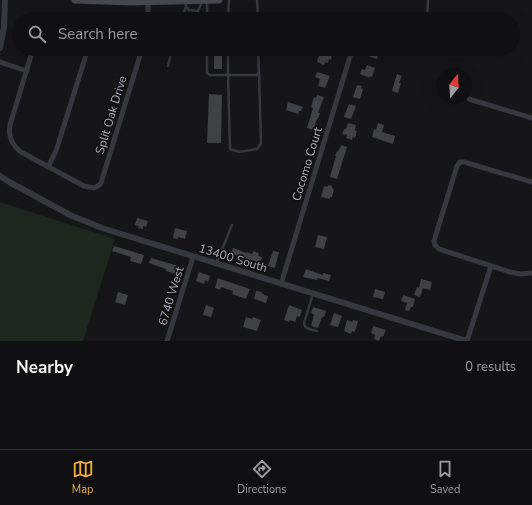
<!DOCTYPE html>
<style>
body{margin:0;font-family:"Nunito Sans",sans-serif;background:#19191b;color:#f1f3f6}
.compass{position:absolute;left:436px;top:68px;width:36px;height:36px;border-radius:50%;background:#101012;box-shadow:0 4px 16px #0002;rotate:17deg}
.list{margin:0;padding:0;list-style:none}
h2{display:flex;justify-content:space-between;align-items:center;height:52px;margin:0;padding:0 16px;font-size:17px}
h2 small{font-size:13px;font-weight:400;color:#9c9d9f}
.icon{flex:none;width:22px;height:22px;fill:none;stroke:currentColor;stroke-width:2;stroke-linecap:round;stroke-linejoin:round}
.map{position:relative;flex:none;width:532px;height:341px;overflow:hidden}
.search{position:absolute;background:#101012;box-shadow:0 4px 16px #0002;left:12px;right:12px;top:12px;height:44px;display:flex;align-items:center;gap:10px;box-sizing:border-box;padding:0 14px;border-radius:22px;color:#9c9d9f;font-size:15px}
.sheet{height:108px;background:#101012}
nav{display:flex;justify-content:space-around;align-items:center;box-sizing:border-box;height:56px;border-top:1px solid #303032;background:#101012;font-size:11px;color:#9c9d9f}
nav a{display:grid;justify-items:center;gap:2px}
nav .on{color:#f2b134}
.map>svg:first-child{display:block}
.green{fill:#1e261f}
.building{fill:#404145}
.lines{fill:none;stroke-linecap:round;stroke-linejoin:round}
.service{stroke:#37383d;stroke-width:2.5}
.minor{stroke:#37383d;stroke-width:5}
.tertiary{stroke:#37383d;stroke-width:6}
.secondary{stroke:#45474d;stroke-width:7}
.labels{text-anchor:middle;stroke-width:3;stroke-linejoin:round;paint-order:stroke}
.street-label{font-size:12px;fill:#a8adb8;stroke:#111113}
</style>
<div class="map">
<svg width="532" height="341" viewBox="0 0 532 341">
<rect width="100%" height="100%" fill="#161618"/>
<path class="green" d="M0 202 115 239 83 341H0Z"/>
<g class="building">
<path d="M370 49H380L377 59 368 56Z"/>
<path d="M324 51 332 53 331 60 329 59 328 63 325 62 324 65 317 62 320 52 324 53Z"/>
<rect x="214" y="54" width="8" height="15"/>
<path d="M367 65 375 68 372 77 370 76 369 78 360 74 362 69 365 70Z"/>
<path d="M317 72 330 76 325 88 318 86 320 79 315 77Z"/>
<path d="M397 74 402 76 399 83H401L398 93 392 91Z"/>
<path d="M357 85 362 86 361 88 363 89 360 99 353 97Z"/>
<path d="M209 94 222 95 221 143H207Z"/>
<path d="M317 95 324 97 318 113H320L318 119H317L313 130 307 128 313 108 311 107 314 97 316 98Z"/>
<path d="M288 102 303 107 301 111H299L298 114 286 110Z"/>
<path d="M349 104 356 106 351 119 344 117Z"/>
<path d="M348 123 356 125 355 130 357 131 355 138 353 137 352 140 346 138 347 135 342 134 344 129H346Z"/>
<path d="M378 123 384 125 382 132 395 136 393 144 372 137 374 129 376 130Z"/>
<path d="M341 145 347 147 337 179 330 177 336 156H335L337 151 338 152Z"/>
<path d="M328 185 332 186V188L334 189 332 197H330V199L321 197 324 186 327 187Z"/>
<path d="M137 218 148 221 146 227 143 226V229L138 228 139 226 135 225Z"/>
<path d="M175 228 187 231 185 239 178 237V239L173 238Z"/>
<path d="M318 235 327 237 324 249 315 247Z"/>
<path d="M114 246 144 255 141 264 130 261 131 257 112 251Z"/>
<path d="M233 248 247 253V252L252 254 253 251 259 253 258 256 262 257 260 263 231 254Z"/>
<path d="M273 251 279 252 275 268 268 266Z"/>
<path d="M151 258 182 267 180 274 178 273V275L166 271V269L149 263Z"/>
<path d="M306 269 323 275V273L331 275 329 281 318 278 317 280 303 277Z"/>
<path d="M199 272 210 276 208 282 205 280 204 284 196 281Z"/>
<path d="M218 278 223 280 250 289 246 299 232 294 233 291 221 287 220 290 215 288Z"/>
<path d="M421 279 432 282 430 290 423 288 420 297 414 295 417 287 419 288Z"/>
<path d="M375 289 385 292 383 299 373 297Z"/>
<path d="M256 291 262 292 261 293 264 294V295L268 296 266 303 254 299Z"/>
<path d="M118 292 128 295 125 305 115 302Z"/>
<path d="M403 295 415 299 413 307H411L409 311 405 310 407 303 401 301Z"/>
<path d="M206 305 214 308 211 317 203 315Z"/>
<path d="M289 305 302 310 300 317 297 316 295 322 290 320 289 322 284 320Z"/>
<path d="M313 307 326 311 324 317H322L318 328 311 326 314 315 311 313Z"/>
<path d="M334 313 342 316 338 327 330 325Z"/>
<path d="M246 317 252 319 253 317 261 320 257 331 243 327Z"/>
<path d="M347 320 352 322 353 320 358 321 355 332 352 331 351 334 344 331Z"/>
<path d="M373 326 386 330 383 337 381 336 379 341 374 339 375 335 371 333Z"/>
</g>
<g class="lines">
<g class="service">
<path d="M257 0 258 19"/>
<path d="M207 1V19"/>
<path d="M186 7 189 10 198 11 202 2"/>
<path d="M182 19 186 7V1"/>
<path d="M228 19 229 0"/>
<path d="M427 19 428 0"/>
<path d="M207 49V73L210 75H228V49"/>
<path d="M258 49 259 72 257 75H228L230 149 239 152 257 149 261 143 259 72"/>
<path d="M168 66 172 49"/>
<path d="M216 264 232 225"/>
<path d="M313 294 304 323C304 329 312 330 317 331"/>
</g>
<g class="minor">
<path d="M148 2V19"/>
<path d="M33 49 10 125C8 136 12 145 21 152L84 186 94 188 98 186 101 183 142 49"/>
<path d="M0 62 27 71"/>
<path d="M469 99 532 118"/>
<path d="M48 167 56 151 86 55 87 49"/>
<path d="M532 182 464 162H460L457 166 434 241 435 245 439 249 510 272 520 274 532 273"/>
<path d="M281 284 352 50"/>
<path d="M167 341 193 257"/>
<path d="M467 341 491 266"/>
</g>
<g class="tertiary">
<path d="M0 48 4 27 5 0"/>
<path d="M0 176 11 183 72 216 102 228 467 341"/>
</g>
<path class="secondary" d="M75 0 131 2 219 0"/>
</g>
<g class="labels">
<g class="street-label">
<text transform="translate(111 115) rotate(-73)" y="4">Split Oak Drive</text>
<text transform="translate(307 164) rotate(-73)" y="4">Cocomo Court</text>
<text transform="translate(233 258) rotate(17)" y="4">13400 South</text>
<text transform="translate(171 296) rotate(-73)" y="4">6740 West</text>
</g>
</g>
</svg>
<svg class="compass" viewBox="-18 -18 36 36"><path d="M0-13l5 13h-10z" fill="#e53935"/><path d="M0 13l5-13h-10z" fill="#9c9d9f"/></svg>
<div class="search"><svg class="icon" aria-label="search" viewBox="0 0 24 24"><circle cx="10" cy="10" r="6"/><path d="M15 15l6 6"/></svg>Search here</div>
</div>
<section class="sheet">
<h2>Nearby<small>0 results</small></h2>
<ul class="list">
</ul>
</section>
<nav>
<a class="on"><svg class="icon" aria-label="map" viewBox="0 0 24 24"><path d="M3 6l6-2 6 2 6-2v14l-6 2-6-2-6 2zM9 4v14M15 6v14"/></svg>Map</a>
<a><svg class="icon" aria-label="directions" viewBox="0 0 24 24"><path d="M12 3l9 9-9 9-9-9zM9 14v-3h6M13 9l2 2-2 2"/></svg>Directions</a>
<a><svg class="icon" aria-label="saved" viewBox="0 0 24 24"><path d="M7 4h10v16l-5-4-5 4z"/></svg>Saved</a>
</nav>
